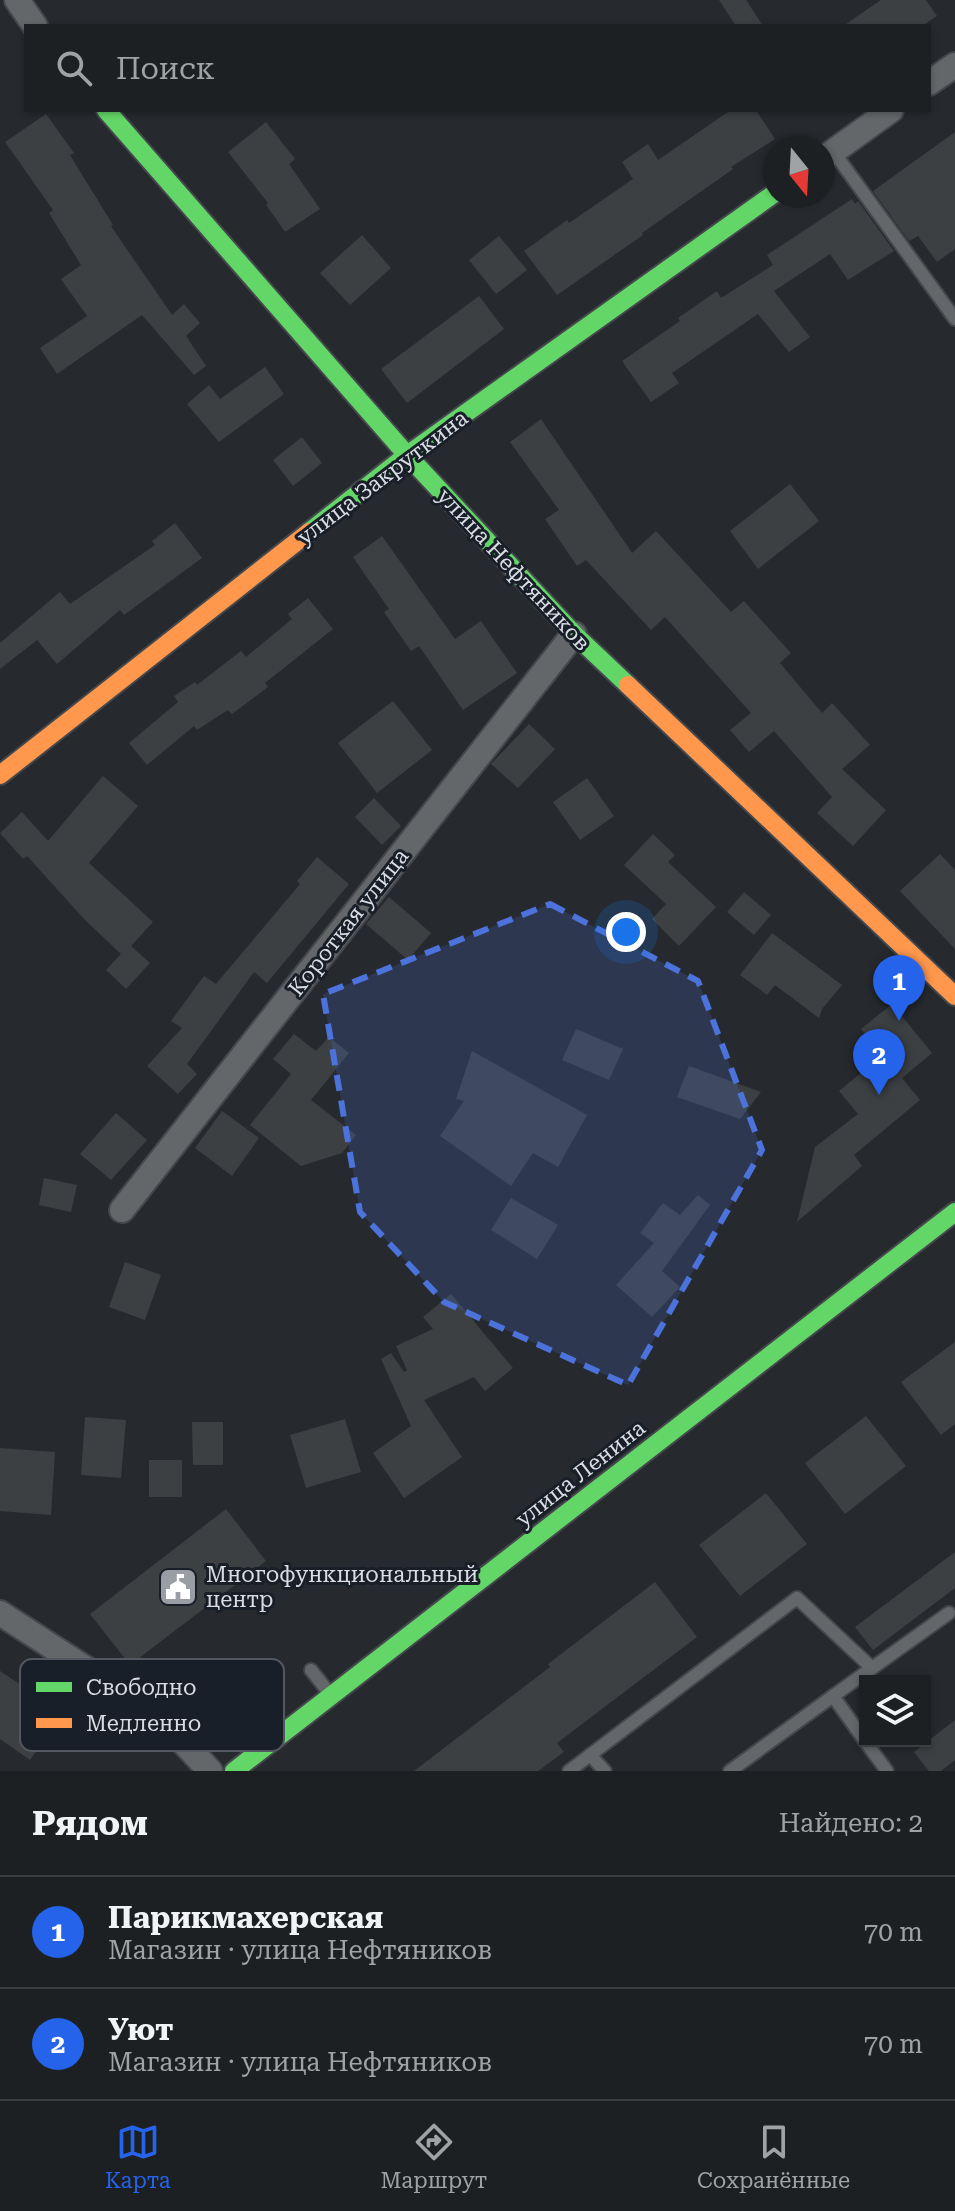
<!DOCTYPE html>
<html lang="ru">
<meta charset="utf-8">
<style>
body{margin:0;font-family:"Roboto Serif",serif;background:#25282a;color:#f1f3f6}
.controls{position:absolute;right:24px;bottom:24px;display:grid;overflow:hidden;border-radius:0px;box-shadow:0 2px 6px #0004}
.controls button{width:72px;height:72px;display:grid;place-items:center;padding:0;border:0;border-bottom:2px solid #3a3e40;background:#1c2022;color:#f1f3f6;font:40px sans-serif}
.compass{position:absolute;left:763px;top:136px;width:72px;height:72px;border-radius:50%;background:#1c2022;box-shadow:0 2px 6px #0004;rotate:162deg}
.you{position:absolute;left:626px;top:932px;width:28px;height:28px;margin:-20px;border:6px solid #fff;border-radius:50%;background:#1a73e8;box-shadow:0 0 0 12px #1a73e833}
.badge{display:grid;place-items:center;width:52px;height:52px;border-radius:50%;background:#2563eb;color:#fff;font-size:26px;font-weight:700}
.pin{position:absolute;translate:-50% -66px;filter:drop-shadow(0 2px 4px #0008)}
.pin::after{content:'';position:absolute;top:42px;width:28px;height:24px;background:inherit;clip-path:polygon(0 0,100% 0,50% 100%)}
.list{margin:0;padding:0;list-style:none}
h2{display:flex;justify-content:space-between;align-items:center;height:104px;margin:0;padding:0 32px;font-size:34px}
h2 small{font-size:26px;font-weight:400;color:#a0a3a5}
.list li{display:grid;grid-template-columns:52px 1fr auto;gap:24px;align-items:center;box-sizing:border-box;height:112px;padding:0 32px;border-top:2px solid #3a3e40}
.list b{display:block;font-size:30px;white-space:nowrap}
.list p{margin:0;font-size:26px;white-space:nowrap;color:#a0a3a5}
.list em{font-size:26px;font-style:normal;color:#a0a3a5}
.icon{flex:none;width:44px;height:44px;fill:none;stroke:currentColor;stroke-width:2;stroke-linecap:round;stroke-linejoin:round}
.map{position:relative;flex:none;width:955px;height:1771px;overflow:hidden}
.search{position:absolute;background:#1c2022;box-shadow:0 2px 6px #0004;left:24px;right:24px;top:24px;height:88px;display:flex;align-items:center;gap:20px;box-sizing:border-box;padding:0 28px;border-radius:0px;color:#a0a3a5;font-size:30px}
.sheet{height:328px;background:#1c2022}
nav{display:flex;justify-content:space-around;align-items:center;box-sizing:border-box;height:112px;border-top:2px solid #3a3e40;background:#1c2022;font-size:22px;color:#a0a3a5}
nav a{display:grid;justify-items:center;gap:4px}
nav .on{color:#2563eb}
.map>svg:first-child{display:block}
.building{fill:#3c4043}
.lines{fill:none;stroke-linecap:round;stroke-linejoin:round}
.lane-casing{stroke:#44474b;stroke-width:16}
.street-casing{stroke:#44474b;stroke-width:28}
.fast-casing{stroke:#44474b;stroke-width:22}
.slow-casing{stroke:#44474b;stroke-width:22}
.lane{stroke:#64676a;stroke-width:12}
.street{stroke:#64676a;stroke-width:24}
.fast{stroke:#63d668;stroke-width:18}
.slow{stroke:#ff974d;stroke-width:18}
.marked{fill:#4c72db;fill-opacity:0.2;stroke:#4c72db;stroke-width:6;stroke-dasharray:16 10;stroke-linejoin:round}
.labels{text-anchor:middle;stroke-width:6;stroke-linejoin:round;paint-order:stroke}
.street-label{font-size:22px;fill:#d9dde3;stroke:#191f28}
.poi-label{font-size:22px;fill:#d9dde3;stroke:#191f28;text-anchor:start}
.key{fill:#191f28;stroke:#535860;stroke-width:2}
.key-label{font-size:22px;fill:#d9dde3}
</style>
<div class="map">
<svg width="955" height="1771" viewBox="0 0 955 1771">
<rect width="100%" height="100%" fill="#262a2e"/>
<g class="building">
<path d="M719 0H746L763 26H736Z"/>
<path d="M881 0H926L937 16 922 26H843Z"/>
<path d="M731 110H756L775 139 731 167 733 169 642 233 643 235 557 295 524 251 567 220 569 223 633 179 622 162 648 144 658 160Z"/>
<path d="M46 114 74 153 70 155 113 225 111 226 172 315 184 304 200 323 186 336 206 366 194 375 142 315 57 374 40 348 87 316 61 279 81 265 49 213 53 210 5 142Z"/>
<path d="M266 122 295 159 289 164 320 209 285 232 266 205 268 203 228 152Z"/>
<path d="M955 132V249L937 262 918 236 909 241 873 191Z"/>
<path d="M852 199 855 204 858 201 894 251 848 280 830 254 774 291 810 337 789 352 758 314 672 373 679 383 651 402 622 361 680 321 678 318 717 291 721 298 773 265 767 255Z"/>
<path d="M362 235 391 268 350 305 320 273Z"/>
<path d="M499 236 527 270 496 294 469 260Z"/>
<path d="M479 296 504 329 407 403 381 369Z"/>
<path d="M265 367 284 394 219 442 187 404 209 385 220 399Z"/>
<path d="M541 419 632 553 656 531 731 612 744 601 791 653 780 663 822 713 832 703 870 745 842 769 886 810 853 846 817 813 832 797 774 731 749 752 730 730 751 713 665 617 651 630 586 560 577 566 545 519 559 510 510 442Z"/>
<path d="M302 437 322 463 293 486 273 460Z"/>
<path d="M790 484 819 521 758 569 730 531Z"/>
<path d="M175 523 202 558 124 615 120 610 57 664 37 640 0 669V643L60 592 70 604 155 545 152 541Z"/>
<path d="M382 536 455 639 481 621 517 673 463 710 419 646 411 651 384 612 389 609 353 557Z"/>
<path d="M308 598 333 629 265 683 268 687 232 714 228 710 197 730 194 726 147 765 129 743 178 702 174 696 195 682 197 685 241 651 246 657 292 619 288 614Z"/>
<path d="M393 701 432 750 377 793 338 743Z"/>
<path d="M529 724 555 749 518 788 491 764Z"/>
<path d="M103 776 138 806 89 863 153 922 131 946 150 963 126 989 106 970 121 954 85 920 27 856 23 859 0 833 22 812 48 841Z"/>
<path d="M587 778 614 816 580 840 553 802Z"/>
<path d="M374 798 401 826 382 845 355 817Z"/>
<path d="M653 834 675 855 668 862 716 907 679 946 652 919 666 904 624 865Z"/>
<path d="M940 854 955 870V949L900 891Z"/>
<path d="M317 857 349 884 267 983 254 972 187 1064 197 1074 178 1094 147 1066 182 1028 171 1021 204 976 216 984 300 884 297 881Z"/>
<path d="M744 892 771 915 754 935 727 912Z"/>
<path d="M389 897 431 933 408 960 366 924Z"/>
<path d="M772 933 842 985 822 1009 819 1018 775 985 767 995 740 975Z"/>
<path d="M892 1004 932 1053 902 1078 920 1100 854 1155 862 1166 797 1222 815 1147 858 1114 839 1091 883 1055 861 1029Z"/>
<path d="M576 1029 623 1049 609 1080 562 1060Z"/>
<path d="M294 1034 316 1051 329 1037 349 1053 311 1100 356 1135 342 1153 301 1166 250 1125 291 1074 273 1059Z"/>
<path d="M472 1051 587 1115 558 1167 533 1153 511 1186 440 1136 464 1101 456 1099Z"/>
<path d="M689 1066 761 1092 740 1119 677 1097Z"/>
<path d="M222 1111 259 1138 232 1176 195 1148Z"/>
<path d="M116 1113 147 1140 111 1180 80 1154Z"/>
<path d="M44 1178 77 1185 71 1212 39 1205Z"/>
<path d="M698 1195 710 1205 662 1271 680 1287 652 1317 616 1285 654 1243 640 1233 663 1203 680 1215Z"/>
<path d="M511 1198 558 1225 537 1259 491 1230Z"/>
<path d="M125 1262 161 1275 145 1320 109 1307Z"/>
<path d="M451 1294 513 1368 485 1391 474 1377 424 1400 462 1457 404 1498 373 1453 411 1426 381 1359 391 1353 404 1372 407 1370 396 1346 433 1329 423 1317Z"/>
<path d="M955 1342V1424L941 1435 901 1382Z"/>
<path d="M866 1416 906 1466 845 1514 805 1463Z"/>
<path d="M85 1417 126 1420 121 1478 81 1475Z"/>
<path d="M345 1419 361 1472 306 1488 290 1435Z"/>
<path d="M192 1422H223V1465H193Z"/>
<path d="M0 1448 55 1452 51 1515 0 1511Z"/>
<rect x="149" y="1460" width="33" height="37"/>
<path d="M766 1493 807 1544 740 1596 699 1545Z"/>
<path d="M226 1509 266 1561 130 1665 90 1614Z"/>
<path d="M955 1552V1588L873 1650 855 1627Z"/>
<path d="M655 1582 697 1637 557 1743 564 1752 538 1771H414L550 1667 548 1664Z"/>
<path d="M0 1671 63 1713 30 1760 0 1739Z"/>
<path d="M955 1720V1760L941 1771H929L914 1752Z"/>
</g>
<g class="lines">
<defs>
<g id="lane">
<path d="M833 151 955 319"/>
<path d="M311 1670 330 1694"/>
<path d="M865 1741 833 1696 949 1613"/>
<path d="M865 1741 887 1771"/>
<path d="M590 1755 605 1771"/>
<path d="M569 1771 797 1598 872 1668"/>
<path d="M730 1771 833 1696"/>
</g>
<g id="street">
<path d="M17 0 35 26"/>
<path d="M929 83 955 65"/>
<path d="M823 159 891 110"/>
<path d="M122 1210 574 634"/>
<path d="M0 1613 159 1716 210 1771"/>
</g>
<g id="fast">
<path d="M106 110 407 455 574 634 628 685"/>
<path d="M309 532 407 455 775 193"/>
<path d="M234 1771 955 1212"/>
</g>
<g id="slow">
<path d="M628 685 955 996"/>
<path d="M0 775 309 532"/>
</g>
</defs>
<use href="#lane" class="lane-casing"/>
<use href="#street" class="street-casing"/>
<use href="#fast" class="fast-casing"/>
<use href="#slow" class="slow-casing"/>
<use href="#lane" class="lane"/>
<use href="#street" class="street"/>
<use href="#fast" class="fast"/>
<use href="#slow" class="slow"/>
</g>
<path class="marked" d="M550 904 698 981 762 1150 628 1385 444 1302 360 1212 323 994Z"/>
<defs>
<symbol id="civic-square" viewBox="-11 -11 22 22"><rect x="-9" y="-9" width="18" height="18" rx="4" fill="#9a9ea4" stroke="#191f28"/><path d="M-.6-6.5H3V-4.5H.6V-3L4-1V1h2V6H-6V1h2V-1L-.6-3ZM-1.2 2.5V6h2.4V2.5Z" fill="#fff"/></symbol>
</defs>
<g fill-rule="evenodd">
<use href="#civic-square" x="156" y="1565" width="44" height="44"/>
</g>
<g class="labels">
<g class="street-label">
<text transform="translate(382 477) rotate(-37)" y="8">улица Закруткина</text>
<text transform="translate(514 569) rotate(47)" y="8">улица Нефтяников</text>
<text transform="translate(348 922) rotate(-52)" y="8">Короткая улица</text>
<text transform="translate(580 1473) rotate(-38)" y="8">улица Ленина</text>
</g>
<g class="poi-label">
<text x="206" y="1582">Многофункциональный<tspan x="206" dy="25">центр</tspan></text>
</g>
</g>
<rect x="20" y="1659" width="264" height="92" rx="12" class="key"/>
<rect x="36" y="1682" width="36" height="10" fill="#63d668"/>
<rect x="36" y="1718" width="36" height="10" fill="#ff974d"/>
<g class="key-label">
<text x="86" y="1695">Свободно</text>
<text x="86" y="1731">Медленно</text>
</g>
</svg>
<div class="controls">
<button><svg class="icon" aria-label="layers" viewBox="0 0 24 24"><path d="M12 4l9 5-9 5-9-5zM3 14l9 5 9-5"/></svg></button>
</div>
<svg class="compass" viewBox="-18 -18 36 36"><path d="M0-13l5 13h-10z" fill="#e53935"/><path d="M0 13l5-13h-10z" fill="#a0a3a5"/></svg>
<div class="you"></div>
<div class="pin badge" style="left:899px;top:1021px">1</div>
<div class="pin badge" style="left:879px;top:1095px">2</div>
<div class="search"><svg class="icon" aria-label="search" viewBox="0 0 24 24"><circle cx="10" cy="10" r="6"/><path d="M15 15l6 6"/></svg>Поиск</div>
</div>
<section class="sheet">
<h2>Рядом<small>Найдено: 2</small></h2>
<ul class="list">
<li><span class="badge">1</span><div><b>Парикмахерская</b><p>Магазин · улица Нефтяников</p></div><em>70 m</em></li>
<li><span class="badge">2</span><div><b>Уют</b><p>Магазин · улица Нефтяников</p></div><em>70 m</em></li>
</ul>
</section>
<nav>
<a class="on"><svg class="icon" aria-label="map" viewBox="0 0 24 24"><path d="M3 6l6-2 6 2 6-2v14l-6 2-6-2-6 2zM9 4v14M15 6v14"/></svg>Карта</a>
<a><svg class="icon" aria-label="directions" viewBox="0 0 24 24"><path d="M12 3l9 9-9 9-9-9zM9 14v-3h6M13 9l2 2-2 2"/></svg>Маршрут</a>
<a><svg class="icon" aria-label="saved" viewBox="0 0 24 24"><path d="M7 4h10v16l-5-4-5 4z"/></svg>Сохранённые</a>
</nav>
